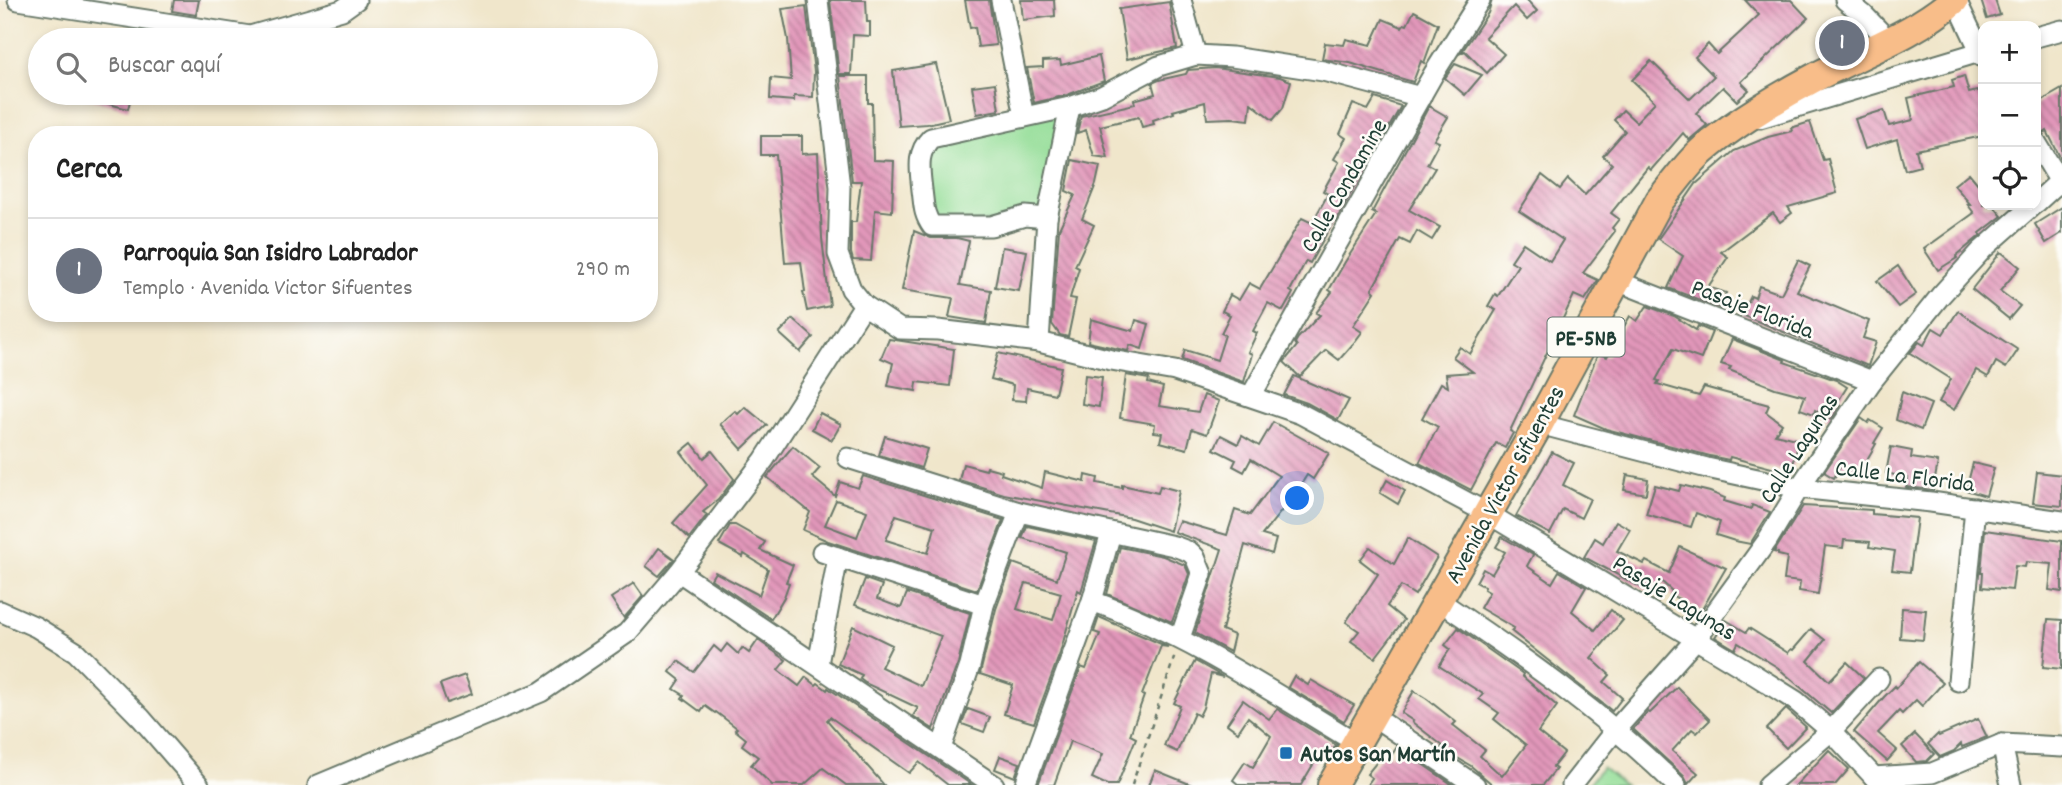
<!DOCTYPE html>
<html lang="es">
<meta charset="utf-8">
<style>
body{margin:0;font-family:Dekko,sans-serif;background:#f2f2f2;color:#222}
.controls{position:absolute;right:21px;top:21px;display:grid;overflow:hidden;border-radius:14px;box-shadow:0 4px 10px #0003}
.controls button{width:63px;height:63px;display:grid;place-items:center;padding:0;border:0;border-bottom:2px solid #e0e0e0;background:#fff;color:#222;font:35px sans-serif}
.you{position:absolute;left:1298px;top:499px;width:24px;height:24px;margin:-18px;border:5px solid #fff;border-radius:50%;background:#1a73e8;box-shadow:0 0 0 10px #1a73e833}
.badge{display:grid;place-items:center;width:46px;height:46px;border-radius:50%;background:#1f6fb2;color:#fff;font-size:23px;font-weight:700}
.pin{position:absolute;translate:-50% -50%;border:4px solid #fff;box-shadow:0 2px 7px #0006}
.list{margin:0;padding:0;list-style:none}
h2{display:flex;justify-content:space-between;align-items:center;height:91px;margin:0;padding:0 28px;font-size:30px}
h2 small{font-size:23px;font-weight:400;color:#767676}
.list li{display:grid;grid-template-columns:46px 1fr auto;gap:21px;align-items:center;box-sizing:border-box;height:105px;padding:0 28px;border-top:2px solid #e0e0e0}
.list b{display:block;font-size:26px;white-space:nowrap}
.list p{margin:0;font-size:23px;white-space:nowrap;color:#767676}
.list em{font-size:23px;font-style:normal;color:#767676}
.icon{flex:none;width:38px;height:38px;fill:none;stroke:currentColor;stroke-width:2;stroke-linecap:round;stroke-linejoin:round}
.map{position:relative;flex:none;width:2062px;height:785px;overflow:hidden}
.search{position:absolute;background:#fff;box-shadow:0 4px 10px #0003;left:28px;top:28px;width:630px;height:77px;display:flex;align-items:center;gap:18px;box-sizing:border-box;padding:0 24px;border-radius:38px;color:#767676;font-size:26px}
.panel{position:absolute;background:#fff;box-shadow:0 4px 10px #0003;left:28px;top:126px;width:630px;height:196px;border-radius:28px}
.map>svg:first-child{display:block}
.green{fill:#95de99;stroke:#5a8e66;stroke-width:2}
.building{fill:url(#building-back-hatch);fill-rule:evenodd}
.lines{fill:none;stroke-linecap:round;stroke-linejoin:round}
.minor-casing{stroke:#687869;stroke-width:23}
.highway-casing{stroke:#687869;stroke-width:32}
.path{stroke:#687869;stroke-width:2.5;stroke-dasharray:5 5;stroke-linecap:butt}
.minor{stroke:#fff;stroke-width:19}
.highway{stroke:#f8bd89;stroke-width:28}
.poi-dot{fill:#1f6fb2;stroke:#fdfcf7;stroke-width:2.5}
.labels{text-anchor:middle;stroke-width:5;stroke-linejoin:round;paint-order:stroke}
.shield{fill:#fdfcf7;stroke:#62766e;stroke-width:2}
.shield-label{font-size:23px;font-weight:bold;fill:#1f3d34}
.street-label{font-size:24px;fill:#1f3d34;stroke:#fdfcf7}
.poi-label{font-size:24px;font-weight:bold;fill:#1f3d34;stroke:#fdfcf7;text-anchor:start}
</style>
<div class="map">
<svg width="2062" height="785" viewBox="0 0 2062 785">
<defs>
<pattern id="building-back-hatch" width="6" height="6" patternUnits="userSpaceOnUse" patternTransform="scale(1.75)"><rect width="6" height="6" fill="#e297ba"/><path d="M-1 5l2 2M0 0l6 6M5-1l2 2" fill="none" stroke="#b77c98"/></pattern>
</defs>
<rect width="100%" height="100%" fill="#fdfcf7"/>
<filter id="ink" filterUnits="userSpaceOnUse"><feTurbulence type="fractalNoise" baseFrequency=".0143" numOctaves="2"/><feDisplacementMap in="SourceGraphic" scale="14" xChannelSelector="R" yChannelSelector="G"/><feConvolveMatrix kernelMatrix="1 2 1 2 8 2 1 2 1" color-interpolation-filters="sRGB"/></filter>
<filter id="wash" filterUnits="userSpaceOnUse"><feTurbulence type="fractalNoise" baseFrequency=".00686" numOctaves="4" result="noise"/><feDisplacementMap in="SourceGraphic" scale="28" xChannelSelector="R" yChannelSelector="G"/><feGaussianBlur stdDeviation="1.57" result="paint"/><feColorMatrix in="noise" values="0 0 0 0 0 0 0 0 0 0 0 0 0 0 0 0 0 1.4 0 .05"/><feComposite in="paint" operator="in"/></filter>
<g filter="url(#wash)">
<rect width="100%" height="100%" fill="#f0e6cb"/>
<g class="green">
<path d="M1070 107 1047 218 932 226 924 148Z"/>
<path d="M1602 767 1624 785H1588Z"/>
</g>
<g id="blocks">
<g class="building">
<path d="M174 0H199L196 15 172 11Z"/>
<path d="M830 0H866L867 22H870V36L853 35 851 74H839Z"/>
<path d="M965 0H989L996 45 978 47 975 27 970 28Z"/>
<path d="M1021 0H1054L1055 16 1023 20Z"/>
<path d="M1492 0H1527L1537 11 1527 20 1514 6 1485 37 1504 54 1487 73 1465 51 1461 53 1488 13Z"/>
<path d="M1745 0H1791L1808 18 1741 82 1749 90 1737 101 1723 87 1696 113 1707 125 1689 140 1683 133 1651 170 1648 167 1611 213 1619 219 1612 228 1615 231 1583 273 1598 280 1585 300 1574 295 1510 431 1513 433 1505 448 1496 443 1471 490 1419 463 1438 427 1422 418 1441 383 1448 387 1446 374 1473 372 1453 357 1460 347 1470 354 1496 310 1488 306 1495 294 1498 296 1518 265 1511 261 1523 243 1550 261 1563 240 1519 211 1542 175 1560 189 1568 179 1585 195 1612 164 1603 156 1625 131 1614 120 1623 110 1636 122 1655 102 1632 80 1651 61 1690 99 1714 76 1695 57 1708 44 1717 54 1759 15Z"/>
<path d="M1981 0H1995L2000 15 1987 19Z"/>
<path d="M1169 2 1177 48 1127 59 1119 9Z"/>
<path d="M806 6 814 72 813 97 794 96V101L770 99 771 78 791 80 788 39 782 9Z"/>
<path d="M1414 11 1438 24 1424 63 1421 61 1413 82 1350 63 1322 59 1325 43 1344 45 1346 39 1371 45 1383 19 1402 27 1404 24 1407 25Z"/>
<path d="M1099 56 1104 81 1067 95 1034 103 1027 68 1043 67V61L1060 60 1061 65Z"/>
<path d="M936 64 949 119 927 124 899 126 893 71Z"/>
<path d="M1455 64 1482 75 1465 95 1445 78Z"/>
<path d="M1215 68 1280 77 1291 81 1283 108 1273 120 1251 103 1249 120 1232 118 1207 119 1205 102 1173 111 1174 113 1153 120 1154 124 1142 127 1139 117 1100 126 1108 158 1094 156 1086 130 1077 133 1081 116 1135 104 1134 100 1155 94 1152 83 1159 80 1186 74 1188 70Z"/>
<path d="M840 76H868V103H872L873 160 894 161 892 212 875 210 871 261 853 260 851 253V222H856L861 181H852Z"/>
<path d="M1964 76 1969 93 1981 90 1983 99V136L1916 150 1920 166 1905 170 1897 139 1865 149 1855 119 1884 110 1889 126 1913 120 1908 98 1954 87 1952 80Z"/>
<path d="M995 83 999 110 977 114 972 86Z"/>
<path d="M2062 89V161L2047 131 2044 133 2036 130V104Z"/>
<path d="M84 93H132L128 109 83 97Z"/>
<path d="M1375 98 1401 106 1369 163 1367 162 1336 221 1334 220 1310 263 1306 261 1290 291 1293 293 1283 311 1268 303 1253 331 1257 333 1248 352 1252 354 1244 382 1182 360 1185 350 1217 360 1225 335 1221 333 1230 315 1222 311 1230 295 1239 300 1249 283 1260 289 1302 218 1312 223 1328 194 1323 191 1339 162 1334 159 1346 138 1340 134 1353 104 1368 110Z"/>
<path d="M1429 106 1448 117 1434 140 1439 142 1427 164 1435 168 1409 210 1440 227 1432 240 1417 231 1410 244 1400 239 1372 289 1375 292 1353 326 1362 332 1353 344 1339 360 1326 350 1300 377 1284 362 1297 346 1295 343 1298 338 1320 315 1316 313 1332 292 1329 290 1345 262 1376 214 1372 212Z"/>
<path d="M1810 122 1823 160 1828 159 1837 193 1788 207 1792 213 1780 222 1773 213 1721 252 1728 257 1708 287 1726 293 1721 308 1668 288 1683 256 1658 239 1696 184 1734 151 1768 137 1792 131 1791 128Z"/>
<path d="M761 136H802V154L818 153 822 238 830 306 807 311 803 292H805L801 262 785 263 776 155H761Z"/>
<path d="M1072 160 1100 166 1096 184 1082 219 1094 225 1075 266 1079 268 1070 298 1076 299 1068 337 1060 335 1052 324 1059 229 1075 195 1066 191Z"/>
<path d="M1969 173 1983 190V205H1993L2002 216 1980 233 1981 235 1956 256 1957 258 1938 270 1924 249 1974 213 1968 205H1971L1954 185Z"/>
<path d="M2062 207V233L2046 243 2035 224Z"/>
<path d="M914 231 931 238H957L969 241 960 285 991 290 986 323 949 317 953 298 902 290Z"/>
<path d="M1002 247 1027 251 1019 291 995 287Z"/>
<path d="M2001 252 2020 267 2000 291 2020 306 2009 319 1972 289Z"/>
<path d="M1798 260 1810 266 1797 291 1869 321 1863 338 1876 342 1868 366 1742 315 1751 296 1755 298 1759 286 1781 294Z"/>
<path d="M1898 266 1916 294 1898 307 1877 281Z"/>
<path d="M1647 306 1674 316 1696 330 1698 326 1712 332 1701 359 1673 349 1656 380 1659 381 1657 384 1699 396 1704 387 1769 405 1766 412 1782 424 1775 434 1799 440 1791 473 1730 457 1729 460 1710 456 1606 429 1574 415 1598 353 1607 357 1623 324 1625 325 1630 316 1637 321Z"/>
<path d="M1958 311 2018 350 2006 368 1996 362 1988 377 1976 370 1954 410 1939 402 1951 379 1910 353 1919 342 1924 345 1933 328 1943 334Z"/>
<path d="M793 319 813 337 800 352 779 333Z"/>
<path d="M1091 319 1133 331 1136 320 1149 324 1142 349 1130 345 1128 351 1088 342Z"/>
<path d="M889 339 954 349 950 386 917 382 916 391 888 386 893 363 881 358Z"/>
<path d="M1732 339 1785 360 1784 362 1836 380 1847 387 1837 403 1840 406 1831 420 1815 410 1814 414 1800 409 1805 396 1775 388 1729 370 1731 367 1721 364Z"/>
<path d="M998 353 1061 367 1055 394 1027 388 1026 401 1012 400 1013 385 991 379Z"/>
<path d="M1085 375 1102 377 1099 407 1082 404Z"/>
<path d="M1126 375 1149 379 1148 383 1163 387 1159 406 1198 412 1204 395 1219 401 1207 434 1192 429 1187 449 1160 442 1162 433 1154 432 1155 424 1120 418Z"/>
<path d="M1294 376 1349 400 1338 420 1307 403 1284 395Z"/>
<path d="M1902 392 1931 404 1921 430 1896 420Z"/>
<path d="M745 407 767 425 742 449 720 424 735 411 738 414Z"/>
<path d="M820 413 841 424 832 440 812 429Z"/>
<path d="M1861 418 1868 423 1870 420 1883 428 1874 443 1876 444 1858 475 1841 465 1834 478 1824 472Z"/>
<path d="M1273 422 1329 453 1313 479 1307 475 1295 494 1262 535 1276 539 1272 554 1245 545 1222 630 1234 635 1230 652 1195 633 1222 549 1174 532 1179 521 1227 535 1235 510 1250 515 1279 476 1251 459 1244 472 1233 466 1236 460 1214 449 1221 435 1238 444 1242 436 1259 446Z"/>
<path d="M885 436 927 449 921 468 879 455Z"/>
<path d="M692 443 704 458 712 451 734 479 718 500 703 512 707 515 689 538 673 523 707 485 681 452Z"/>
<path d="M793 446 820 468 812 477 835 496 840 482 858 488 863 476 1003 520 977 590 828 541 803 530 810 512 767 477ZM836 500 867 511 857 537 825 525ZM896 515 935 527 928 553 886 540Z"/>
<path d="M1891 447 1912 451 1911 458 1938 462 1933 490 1906 487 1908 478 1886 473Z"/>
<path d="M1552 452 1574 463 1563 485 1590 499 1581 518 1563 509 1550 534 1516 516Z"/>
<path d="M1973 463 1994 468 1986 496 1966 490Z"/>
<path d="M963 464 986 470 987 467 1002 471 1001 474 1042 488 1045 472 1085 482 1086 475 1098 478 1097 483 1122 488V485L1158 493 1160 486 1179 491 1170 531 1131 518 1004 494 959 480Z"/>
<path d="M2037 472 2062 475V506L2033 503Z"/>
<path d="M1627 475 1648 479 1646 494 1624 490Z"/>
<path d="M1387 480 1405 491 1398 504 1380 493Z"/>
<path d="M1655 485 1679 491 1681 485 1710 492 1725 498 1724 501 1751 509 1752 505 1770 512 1750 544 1735 541 1716 535 1720 522 1696 513 1691 527 1646 514Z"/>
<path d="M1803 506 1872 510V514L1917 518 1910 572 1892 570 1895 551 1869 547 1870 542 1844 540 1843 548 1825 546 1818 594 1799 591 1800 582 1784 580 1787 557 1778 555V553L1774 552Z"/>
<path d="M1616 521 1630 529 1617 551 1644 564 1646 561 1669 573 1680 547 1726 568 1701 611 1671 595 1673 592 1661 581 1650 592 1584 557 1595 538 1603 543Z"/>
<path d="M730 525H735L765 542 760 550 793 565 786 582 789 583 784 597 771 619 711 579 715 572 759 595 768 569 744 554 743 557 719 544Z"/>
<path d="M1027 526 1096 541 1081 592 1078 590 1060 653 1034 723 1004 714 1013 685 980 674 996 609 1013 563 1057 579 1066 552 1022 538ZM1026 583 1061 593 1053 620 1017 609Z"/>
<path d="M1985 530 2062 541V592L2049 590 2052 564 2026 562 2025 567 2015 566 2012 590 1982 587 1983 572H1981Z"/>
<path d="M1502 537 1533 555 1527 566 1552 583 1559 571 1586 587 1572 611 1595 630 1611 610 1623 620 1591 658 1610 675 1604 682 1622 698 1612 711 1511 631 1514 628 1480 608 1489 592 1484 589 1485 587 1476 582 1483 569 1492 574 1505 552 1496 547Z"/>
<path d="M1408 538 1437 557 1415 595 1401 586 1387 606 1404 620 1375 658 1351 641 1359 631 1346 622 1378 574 1360 560 1370 547 1394 564Z"/>
<path d="M1120 547 1163 556 1185 565 1189 574 1172 622 1107 594Z"/>
<path d="M659 548 674 559 659 576 646 566Z"/>
<path d="M865 579 882 585 877 599 901 608 907 593 970 613 958 663 933 729 913 716 918 708 865 683 860 679 862 675 838 664 853 626 892 645 881 667 921 686 941 636 855 605Z"/>
<path d="M634 583 643 596 624 618 611 598Z"/>
<path d="M1902 608 1926 610 1923 640 1900 638Z"/>
<path d="M1099 617 1168 647 1161 646 1142 695 1144 696 1130 735 1136 738 1117 785H1107L1092 778 1103 754 1070 741 1054 785H1038L1081 667 1086 669 1100 634 1094 632Z"/>
<path d="M2048 619 2062 620V669L2043 667Z"/>
<path d="M1726 620 1746 632 1749 628 1788 653 1791 649 1793 650 1811 629 1825 640 1808 661 1829 681 1847 662 1864 678 1831 713 1777 667 1738 643 1735 649 1715 637Z"/>
<path d="M1458 628 1523 674 1522 676 1557 706 1538 732 1564 753 1553 767 1556 769 1543 785H1493L1471 766 1441 748 1443 746 1412 722 1413 721 1401 713 1414 691 1427 699 1456 722 1453 725 1485 750 1480 756 1502 776 1526 745 1494 719 1499 713 1479 699 1483 694 1439 666 1450 649 1445 645Z"/>
<path d="M758 640 786 660 778 670 799 686 806 677 816 685 818 683 827 690 828 688 972 785H948L919 762 909 773 830 717 827 720 884 785H846L823 768 804 785H772L751 765 758 757 742 745 746 739 735 730 737 728 716 712 715 713 705 706 701 712 682 698 684 695 674 689 680 680 670 672 678 661 694 672 714 646 721 652 727 644 738 654 742 648 749 653Z"/>
<path d="M1195 661 1223 677 1211 674 1203 708 1199 716 1194 713 1177 752 1164 746 1180 706 1174 703Z"/>
<path d="M1919 662 1943 683 1922 706 1916 700 1902 714 1899 711 1878 733 1897 750 1887 761 1854 732 1884 697 1895 686 1896 688Z"/>
<path d="M465 675 472 694 447 703 440 684Z"/>
<path d="M1294 676 1308 685 1311 680 1354 705 1344 721 1288 687Z"/>
<path d="M1677 687 1710 720 1697 733 1692 729 1672 751 1698 773 1688 784 1684 776 1633 729 1648 712 1650 713Z"/>
<path d="M1243 700 1269 719 1277 709 1336 745 1328 758 1320 753 1301 785H1239L1233 780 1245 762 1253 767 1271 736 1248 717 1238 732 1227 724Z"/>
<path d="M968 709 990 717 984 732 962 724Z"/>
<path d="M1786 709 1806 727 1786 748 1767 729Z"/>
<path d="M1978 719 1987 737 1962 747 1961 744 1954 751 1940 757 1928 744 1938 734 1939 736Z"/>
<path d="M1915 734 1934 754 1927 761 1916 762 1902 746Z"/>
<path d="M1397 747 1453 785H1367L1372 778 1367 774 1385 752 1391 756Z"/>
<path d="M1829 750 1849 769 1835 785H1796Z"/>
<path d="M1000 756 1020 763 1015 777 995 769Z"/>
<path d="M1155 770 1192 785H1149Z"/>
</g>
</g>
</g>
<g filter="url(#ink)">
<use href="#blocks" fill-opacity="0" stroke="#687869" stroke-width="2"/>
<g class="lines">
<defs>
<g id="minor">
<path d="M18 0 250 36 342 10 356 0"/>
<path d="M818 0 840 187 838 254 851 289 864 305 900 329 938 330 1039 342 1111 360 1175 371 1301 414 1487 513 1750 672 1796 701 1831 731 1874 777"/>
<path d="M1001 0 1024 117"/>
<path d="M1181 0 1196 55"/>
<path d="M1845 0 1864 15 1889 41"/>
<path d="M1956 0 1983 57"/>
<path d="M2036 37 2062 30"/>
<path d="M1760 118 1983 51"/>
<path d="M2036 142 2062 185"/>
<path d="M2036 203 2060 181"/>
<path d="M1047 218 1025 216 991 226H932C923 214 924 204 922 190 920 170 916 153 931 138L1070 107 1102 96 1159 66 1196 55 1232 57 1323 71 1421 97"/>
<path d="M1617 281 1872 381"/>
<path d="M1039 342 1047 218 1070 107"/>
<path d="M1251 396 1434 73 1480 0"/>
<path d="M1539 424 1707 468 1799 488 1931 502 2062 521"/>
<path d="M848 458 1019 512 1174 546 1190 552 1195 557 1202 574 1180 638"/>
<path d="M822 552 984 605"/>
<path d="M679 572 994 785"/>
<path d="M1438 600C1522 656 1604 714 1676 785"/>
<path d="M1092 601C1187 635 1269 690 1355 742"/>
<path d="M0 611 36 627 76 652 141 718 199 785"/>
<path d="M818 664 838 557"/>
<path d="M1958 681 1975 508"/>
<path d="M1370 714 1475 785"/>
<path d="M2002 744 2011 785"/>
<path d="M941 748 970 666 984 605 1019 512"/>
<path d="M1874 777 1932 773 2002 744 2062 747"/>
<path d="M318 785 541 692 627 633 679 572 764 460 864 305"/>
<path d="M1025 785 1092 601 1111 533"/>
<path d="M1572 785 1616 729 1696 639 1767 541 1799 488 1872 381 1941 295 1982 250 2033 205"/>
<path d="M1768 785 1831 731 1879 679"/>
</g>
<path id="highway" d="M1332 785 1539 424 1660 200C1674 184 1686 165 1702 151 1730 126 1780 96 1814 78 1861 53 1914 35 1954 0"/>
</defs>
<use href="#minor" class="minor-casing"/>
<use href="#highway" class="highway-casing"/>
<path class="path" d="M1132 785 1175 655"/>
<use href="#minor" class="minor"/>
<use href="#highway" class="highway"/>
</g>
</g>
<rect class="poi-dot" x="1279" y="746" width="14" height="14" rx="3.5"/>
<g class="labels">
<rect class="shield" x="1547.5" y="317.5" width="77" height="39" rx="5"/>
<g class="shield-label">
<text x="1586" y="345">PE-5NB</text>
</g>
<g class="street-label">
<text transform="translate(1343 185) rotate(-60)" y="8">Calle Condamine</text>
<text transform="translate(1753 308) rotate(21)" y="8">Pasaje Florida</text>
<text transform="translate(1798 448) rotate(-57)" y="8">Calle Lagunas</text>
<text transform="translate(1905 475) rotate(7)" y="8">Calle La Florida</text>
<text transform="translate(1504 484) rotate(-61)" y="8">Avenida Victor Sifuentes</text>
<text transform="translate(1675 597) rotate(32)" y="8">Pasaje Lagunas</text>
</g>
<g class="poi-label">
<text x="1300" y="761">Autos San Martín</text>
</g>
</g>
</svg>
<div class="controls">
<button>+</button>
<button>−</button>
<button><svg class="icon" aria-label="locate" viewBox="0 0 24 24"><circle cx="12" cy="12" r="6"/><path d="M12 2v4M12 18v4M2 12h4M18 12h4"/></svg></button>
</div>
<div class="you"></div>
<div class="pin badge" style="left:1842px;top:43px;background:#6b7280">1</div>
<div class="search"><svg class="icon" aria-label="search" viewBox="0 0 24 24"><circle cx="10" cy="10" r="6"/><path d="M15 15l6 6"/></svg>Buscar aquí</div>
<section class="panel">
<h2>Cerca<small></small></h2>
<ul class="list">
<li><span class="badge" style="background:#6b7280">1</span><div><b>Parroquia San Isidro Labrador</b><p>Templo · Avenida Victor Sifuentes</p></div><em>290 m</em></li>
</ul>
</section>
</div>
